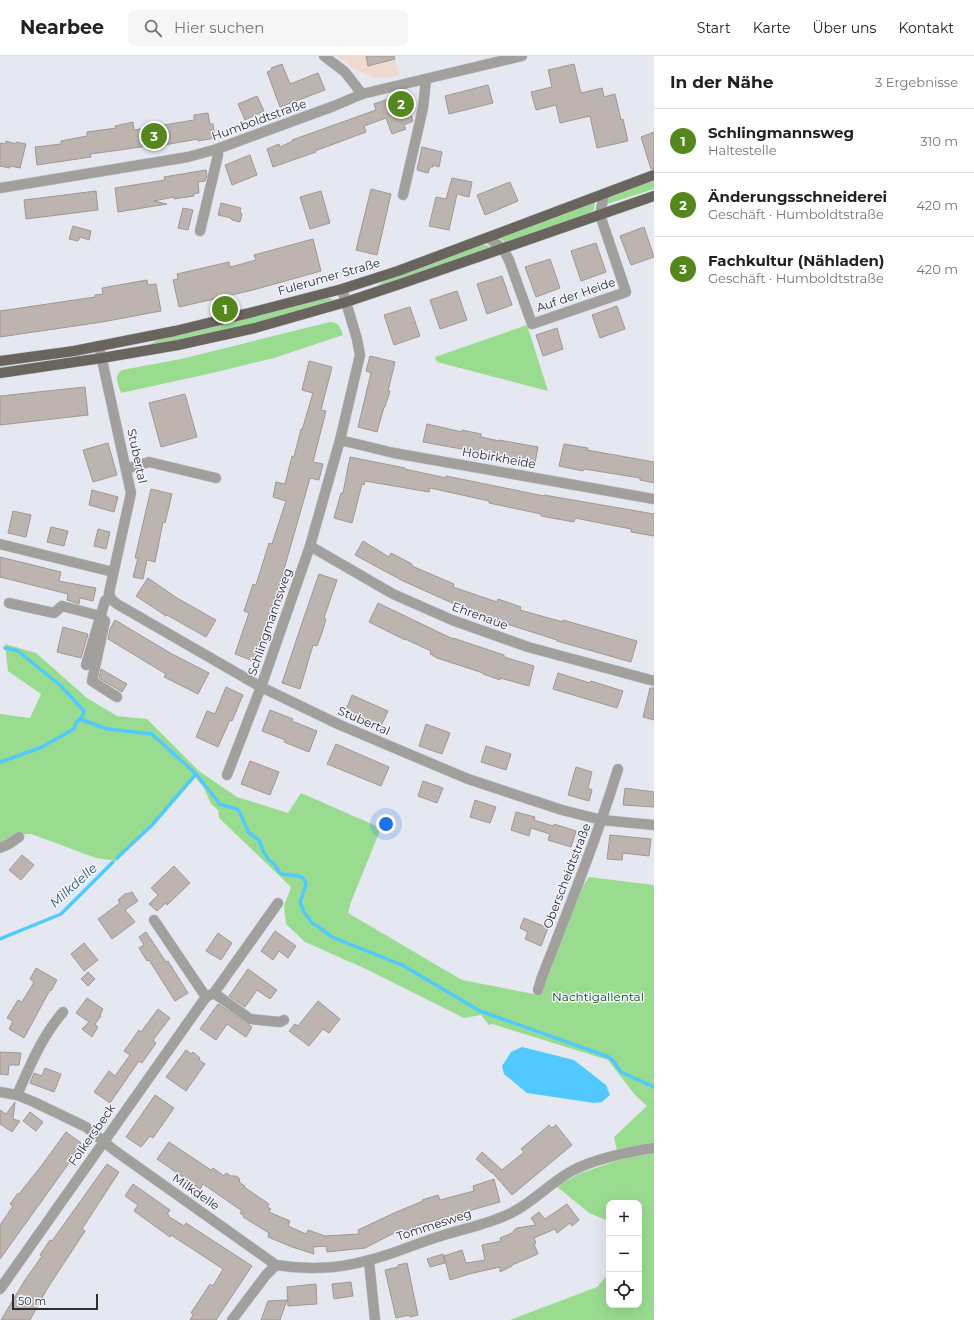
<!DOCTYPE html>
<html lang="de">
<meta charset="utf-8">
<style>
body{margin:0;font-family:Montserrat,sans-serif;background:#f6f6f6;color:#202124}
.controls{position:absolute;right:12px;bottom:12px;display:grid;overflow:hidden;border-radius:8px;box-shadow:0 4px 16px #0002}
.controls button{width:36px;height:36px;display:grid;place-items:center;padding:0;border:0;border-bottom:1px solid #e0e0e0;background:#fff;color:#202124;font:20px sans-serif}
.scale{position:absolute;left:12px;bottom:10px;width:86px;box-sizing:border-box;padding-left:4px;border:2px solid #2d2e32;border-top:0;font-size:11px;line-height:14px;white-space:nowrap;color:#2d2e32;-webkit-text-stroke:3px #f2f5ff;paint-order:stroke}
.you{position:absolute;left:386px;top:768px;width:14px;height:14px;margin:-10px;border:3px solid #fff;border-radius:50%;background:#1a73e8;box-shadow:0 0 0 6px #1a73e833}
.badge{display:grid;place-items:center;width:26px;height:26px;border-radius:50%;background:#54871c;color:#fff;font-size:13px;font-weight:700}
.pin{position:absolute;translate:-50% -50%;border:2px solid #fff;box-shadow:0 1px 4px #0006}
.list{margin:0;padding:0;list-style:none}
h2{display:flex;justify-content:space-between;align-items:center;height:52px;margin:0;padding:0 16px;font-size:17px}
h2 small{font-size:13px;font-weight:400;color:#757577}
.list li{display:grid;grid-template-columns:26px 1fr auto;gap:12px;align-items:center;box-sizing:border-box;height:64px;padding:0 16px;border-top:1px solid #e0e0e0}
.list b{display:block;font-size:15px;white-space:nowrap}
.list p{margin:0;font-size:13px;white-space:nowrap;color:#757577}
.list em{font-size:13px;font-style:normal;color:#757577}
.icon{flex:none;width:22px;height:22px;fill:none;stroke:currentColor;stroke-width:2;stroke-linecap:round;stroke-linejoin:round}
.map{position:relative;flex:none;width:654px;height:1264px;overflow:hidden}
header{display:flex;align-items:center;gap:24px;box-sizing:border-box;height:56px;padding:0 20px;background:#fff;border-bottom:1px solid #e0e0e0}
header strong{font-size:19px}
nav{display:flex;gap:22px;margin-inline-start:auto;font-size:14px}
.search{width:280px;height:36px;background:#f6f6f6;display:flex;align-items:center;gap:10px;box-sizing:border-box;padding:0 14px;border-radius:8px;color:#757577;font-size:15px}
main{display:flex}
aside{flex:1;background:#fff}
.map>svg:first-child{display:block}
.commercial{fill:#f0d9ce}
.green{fill:#99dc90}
.water{fill:#51c9fe}
.lines{fill:none;stroke-linecap:round;stroke-linejoin:round}
.stream{stroke:#51c9fe;stroke-width:3.5}
.building{fill:#beb4af;stroke:#a19792}
.minor-casing{stroke:#c0c3cb;stroke-width:11}
.major-casing{stroke:#c0c3cb;stroke-width:11}
.minor{stroke:#a2a09c;stroke-width:10}
.major{stroke:#69645e;stroke-width:10}
.labels{text-anchor:middle;stroke-width:3;stroke-linejoin:round;paint-order:stroke}
.street-label{font-size:12px;fill:#2d2e32;stroke:#f2f5ff}
.park-label{font-size:12px;fill:#095301;stroke:#f2f5ff}
.water-label{font-size:13px;font-style:italic;fill:#29596f;stroke:#f2f5ff}
</style>
<header>
<strong>Nearbee</strong>
<div class="search"><svg class="icon" aria-label="search" viewBox="0 0 24 24"><circle cx="10" cy="10" r="6"/><path d="M15 15l6 6"/></svg>Hier suchen</div>
<nav><a>Start</a><a>Karte</a><a>Über uns</a><a>Kontakt</a></nav>
</header>
<main>
<div class="map">
<svg width="654" height="1264" viewBox="0 0 654 1264">
<rect width="100%" height="100%" fill="#e5e8f1"/>
<path class="commercial" d="M337 0H394L400 20 375 22 354 13Z"/>
<g class="green">
<path d="M654 123V133L607 148V143L613 138Z"/>
<path d="M595 145 594 154 580 163 507 188 499 182Z"/>
<path d="M480 188 495 191 379 231 378 229 391 221Z"/>
<path d="M327 241 336 245 256 267 171 287 148 289 164 281Z"/>
<path d="M330 266C339 266 340 271 343 279L274 302 208 318 121 337C118 328 113 320 122 314L181 303Z"/>
<path d="M527 269 548 335 437 306 435 301Z"/>
<path d="M5 588 36 597 87 642 117 660 147 663 199 715 237 741 288 757 301 737 381 772 351 846 348 857 462 924 539 939 583 830 589 821 654 829V1264H510L597 1231 609 1217V1249H639V1147H609V1165L589 1157 556 1130 581 1117 619 1104 614 1081 647 1050 635 1039 608 1004 492 968 489 969 481 959 464 962 366 913 305 886 286 868 284 850 291 831 219 762 218 754 211 748 204 732 195 721 117 805 96 802 31 778H25L0 789V658L30 662 41 638 8 615Z"/>
</g>
<path class="water" d="M522 991 574 1004 606 1029 610 1039 602 1046 594 1047 527 1037 504 1018 502 1010 511 996Z"/>
<g class="lines">
<g class="stream">
<path d="M5 592 18 595 61 630 84 655 82 661 80 663 107 673 152 678 196 718 220 748 236 753 239 755 249 777 259 784 263 795 268 803 275 809 279 816 282 818 299 820 304 823 306 829 300 846 304 856 313 868 319 871 332 881 402 909 480 955 609 1001 614 1006 621 1016 654 1031"/>
<path d="M0 706 40 692 74 673 76 667 80 663"/>
<path d="M117 802 152 769 196 718"/>
<path d="M0 883 61 858 113 806"/>
</g>
</g>
<g class="building">
<path d="M366 0H394L395 3 368 10Z"/>
<path d="M282 8 290 28 318 17 325 34 280 51 267 16 272 14 271 12Z"/>
<path d="M574 8 581 37 602 32 604 41 615 38 621 64 623 63 628 85 597 92 590 60 560 67 556 49 536 54 531 36 552 31 548 14Z"/>
<path d="M488 29 493 47 449 58 445 40Z"/>
<path d="M257 40 264 55 245 64 238 48Z"/>
<path d="M394 41 397 50 406 46 413 65 404 69 406 73 392 78 386 62 364 70 366 76 315 95 316 96 273 111 267 93 279 88 280 91 293 85 292 84 376 54 374 48Z"/>
<path d="M208 57 210 68H213L215 82 198 85V83L147 92V90L120 94 90 98 91 101 37 109 35 91 61 88V85L87 80V76L116 72 115 70 133 66 134 74 194 64V59Z"/>
<path d="M654 76V113H651L641 81Z"/>
<path d="M6 85 16 88V86L26 88 20 112 10 110V112L0 110V87L6 88Z"/>
<path d="M422 91 442 96 439 111 433 109V111H430L428 117 417 114Z"/>
<path d="M250 99 257 119 232 129 225 109Z"/>
<path d="M206 114 207 119 205 125 198 126 199 137 193 138 194 140 174 143V141L154 145 167 148 118 156 115 132 165 124 164 121Z"/>
<path d="M452 122 472 126 469 141 457 138 449 174 429 170 436 141 446 143Z"/>
<path d="M510 126 518 145 485 159 477 139Z"/>
<path d="M371 133 391 138 377 199 356 194Z"/>
<path d="M96 135 98 154 26 163 24 144Z"/>
<path d="M321 135 330 167 310 173 300 141Z"/>
<path d="M221 147 241 152 240 156 242 158 240 166 232 164 231 162 218 159Z"/>
<path d="M183 152 193 154 188 174 178 172Z"/>
<path d="M73 170 91 175 89 184 80 181 78 185 69 183Z"/>
<path d="M644 171 654 201 631 209 620 180Z"/>
<path d="M313 183 321 215 253 234 179 251 173 224 178 223 177 218 229 206 230 211 238 209 256 204 254 199Z"/>
<path d="M596 187 606 216 581 225 571 195Z"/>
<path d="M550 203 560 232 536 241 525 211Z"/>
<path d="M502 220 512 249 487 258 477 228Z"/>
<path d="M147 224 148 229 156 228 161 255 102 266 0 281V255L95 241V239L103 238 102 232Z"/>
<path d="M457 235 467 264 440 273 430 244Z"/>
<path d="M617 250 625 273 600 282 592 259Z"/>
<path d="M410 251 420 280 394 289 384 259Z"/>
<path d="M557 272 563 293 543 300 536 279Z"/>
<path d="M370 300 395 306 388 335H390L385 351H384L377 376 358 371 371 317 366 315Z"/>
<path d="M309 305 332 311 321 354 326 355 313 406 323 408 319 424 310 422 281 524 253 605 235 598 249 557 244 555 253 528 256 529 269 487 272 488 286 445 273 441 276 426 285 428 292 400 294 401 301 373 302 374 313 337 302 334Z"/>
<path d="M85 331 88 359 0 369V340Z"/>
<path d="M185 338 197 381 161 391 149 347Z"/>
<path d="M427 368 462 376V374L481 378V381L499 385V384L538 391 535 407 497 400V397L479 392 478 396 423 386Z"/>
<path d="M108 387 117 419 93 426 83 394Z"/>
<path d="M564 388 588 392 587 394 654 406V427L640 424V422L584 413 583 415 559 410Z"/>
<path d="M350 401 405 412V413L446 422V420L544 440V439L654 458V480L631 476V473L575 462 574 466 541 460V458L489 447V445L430 432 429 436 365 425 364 429 362 428 352 467 334 462 341 437H343Z"/>
<path d="M151 433 172 438 165 467 163 466 155 506 147 504 143 523 133 521 138 502H135Z"/>
<path d="M92 434 118 441 114 456 89 449Z"/>
<path d="M13 455 31 459 26 481 8 477Z"/>
<path d="M51 471 68 475 64 490 47 486Z"/>
<path d="M98 473 110 476 106 493 94 490Z"/>
<path d="M363 485 389 501 391 497 412 508V510L454 528 453 531 497 546 498 543 521 551 520 554 563 566V564L637 585 631 606 557 585V584L491 563 492 562 461 551 403 525 355 499Z"/>
<path d="M0 501 61 516 59 525 96 532 93 545 80 542 79 548 67 544 68 538 0 521Z"/>
<path d="M319 518 337 524 324 562 326 563 322 577 317 590 313 589 300 633 282 627 301 570Z"/>
<path d="M148 522 177 542 216 564 206 581 167 559 166 560 136 540Z"/>
<path d="M378 547 453 583V582L504 599V601L534 610 529 630 500 622V624L483 618V617L437 602 430 598 431 595 405 583V584L369 566Z"/>
<path d="M115 564 172 598 209 617 198 638 164 621 166 618 108 583 110 573Z"/>
<path d="M63 571 88 578 81 602 57 596Z"/>
<path d="M101 613 127 628 122 636 99 622Z"/>
<path d="M558 617 590 627 591 625 623 635 617 652 553 633Z"/>
<path d="M226 631 243 639 232 665 230 664 218 691 196 681 207 655 215 658Z"/>
<path d="M650 632H654V664L643 661Z"/>
<path d="M352 639 388 655 380 672 345 656Z"/>
<path d="M270 654 293 663 292 665 317 675 309 696 284 686 285 684 262 675Z"/>
<path d="M426 668 450 677 442 698 419 690Z"/>
<path d="M336 688 389 711 381 730 327 708Z"/>
<path d="M486 690 511 698 506 714 481 706Z"/>
<path d="M250 705 279 716 270 739 241 728Z"/>
<path d="M576 711 592 716 588 732 592 734 589 745 568 739Z"/>
<path d="M423 725 443 732 437 747 418 740Z"/>
<path d="M625 732 654 736V751L623 749Z"/>
<path d="M475 744 496 751 490 767 470 761Z"/>
<path d="M516 756 535 761 534 764 553 770 554 768 576 775 571 791 548 784 550 778 531 772 529 780 511 774Z"/>
<path d="M610 779 651 783 649 800 623 797 622 804 607 803Z"/>
<path d="M22 799 34 809 21 824 9 814Z"/>
<path d="M174 810 190 827 167 849 166 847 157 855 149 848 158 839 151 832Z"/>
<path d="M132 836 138 845 125 854 135 866 112 883 98 863 120 847 118 844 126 837 127 838Z"/>
<path d="M524 862 548 872 541 890 525 883 528 876 520 872Z"/>
<path d="M275 875 296 890 288 902 279 895 273 904 261 895Z"/>
<path d="M146 876 166 906 168 905 188 937 175 945 149 904 147 905 139 892 144 889 139 881Z"/>
<path d="M218 877 232 887 221 904 206 895Z"/>
<path d="M84 887 98 904 84 915 71 898Z"/>
<path d="M36 912 57 924 51 935 50 934 24 982 9 973 13 965 7 962 18 944 22 946 34 926 30 923Z"/>
<path d="M248 913 277 934 270 943 257 934 245 951 229 940Z"/>
<path d="M88 916 95 923 88 930 81 923Z"/>
<path d="M87 942 103 953 100 959 101 960 95 968 98 971 92 981 82 973 89 966 76 957Z"/>
<path d="M318 945 340 963 329 977 323 973 309 990 289 975 295 968 298 970Z"/>
<path d="M218 948 252 971 246 981 227 968 216 984 200 973Z"/>
<path d="M158 953 170 962 153 984 156 987 142 1007 139 1005 110 1047 94 1036 109 1015 115 1020 130 999 124 995 139 974 141 976Z"/>
<path d="M186 994 191 998 193 996 200 1002 199 1004 205 1008 186 1035 166 1021Z"/>
<path d="M0 996 21 997 19 1009H9L8 1019 0 1018Z"/>
<path d="M45 1012 61 1018 54 1036 30 1027 34 1017 42 1020Z"/>
<path d="M155 1039 174 1052 153 1082 150 1080 141 1091 126 1081Z"/>
<path d="M15 1046 13 1063 20 1065 12 1076 0 1068V1054L6 1058Z"/>
<path d="M30 1056 43 1066 36 1075 23 1065Z"/>
<path d="M549 1069 552 1072 556 1069 572 1089 512 1139 491 1115 492 1117 476 1103 482 1096 502 1114 524 1096 521 1093Z"/>
<path d="M66 1076 81 1087 73 1099 74 1100 0 1203V1169L13 1150 10 1148 18 1137 19 1138 42 1109Z"/>
<path d="M169 1086 211 1114 213 1112 224 1120 226 1117 231 1120H236L239 1122 240 1127 245 1130 244 1131 269 1148 267 1151 271 1153 269 1156 290 1165 288 1170 306 1178 308 1174 325 1180 359 1178 358 1174 394 1157 423 1145 422 1144 438 1139 440 1144 474 1135 473 1130 494 1123 500 1146 415 1170 416 1171 401 1177 400 1174 365 1192 327 1196 326 1190 313 1191 314 1198 292 1191 268 1181 269 1177 243 1161 244 1160 240 1157 242 1155 203 1128 200 1133 157 1103Z"/>
<path d="M107 1108 119 1116 82 1173 85 1175 47 1233 30 1264H1L25 1224 42 1200 40 1199 50 1184 52 1185Z"/>
<path d="M133 1128 170 1154 167 1158 169 1159 168 1160 184 1170 186 1167 252 1210 216 1264H190L193 1259 191 1257 210 1228 213 1230 223 1213 171 1179 170 1181 134 1155 138 1149 125 1140Z"/>
<path d="M567 1148 579 1164 572 1170 570 1167 557 1177 555 1173 534 1182 536 1187 534 1188 538 1198 512 1209V1210L500 1216V1211L469 1218 450 1224 444 1200 462 1194 466 1207 485 1204 482 1189 501 1185 500 1182 512 1177 515 1173 517 1172 536 1169 531 1162 539 1156 545 1163Z"/>
<path d="M443 1198 445 1207 430 1211 427 1203Z"/>
<path d="M407 1207 418 1259 410 1261 409 1259 396 1262 385 1214 398 1211V1209Z"/>
<path d="M351 1226 353 1240 334 1243 332 1228Z"/>
<path d="M316 1228 317 1248 288 1250 287 1231Z"/>
<path d="M287 1244 280 1264H261L268 1245Z"/>
</g>
<g class="lines">
<defs>
<g id="minor">
<path d="M324 0 345 16 362 38"/>
<path d="M0 132 188 101 217 93 334 50 362 38 522 0"/>
<path d="M403 139 423 52 426 24"/>
<path d="M200 175 218 99 217 93"/>
<path d="M489 182 503 193 509 204 532 268 626 236 600 159 604 138"/>
<path d="M99 290 131 437 109 537 111 543 117 548 261 631 340 669 468 723 562 754 602 764 654 769"/>
<path d="M340 384 394 397 654 443"/>
<path d="M126 413 149 406 216 422"/>
<path d="M0 488 113 516"/>
<path d="M310 490 393 538 452 564 528 591 654 625"/>
<path d="M9 547 54 557 62 550 100 560 105 565 92 625 117 641"/>
<path d="M86 609 105 545 110 540"/>
<path d="M227 719 261 631 310 490 340 384 360 299 357 283 342 233"/>
<path d="M0 792 9 788 19 781"/>
<path d="M154 864 206 941"/>
<path d="M538 934 542 921C569 852 596 784 618 713"/>
<path d="M214 937 250 963 280 966 284 964"/>
<path d="M0 1036 17 1039 34 1046 86 1071 114 1094 276 1209"/>
<path d="M17 1039C30 1010 42 980 63 956"/>
<path d="M369 1205 375 1264"/>
<path d="M0 1233 206 941 214 937 278 847"/>
<path d="M232 1264 266 1219 276 1209C307 1214 339 1213 369 1204 394 1198 417 1187 441 1180 465 1172 491 1168 513 1156 534 1145 549 1128 570 1116 590 1104 631 1095 654 1092"/>
</g>
<g id="major">
<path d="M0 305 74 295 175 275 257 255 342 233 398 215 654 119"/>
<path d="M0 317 102 302 178 289 255 272 346 246 403 227 654 140"/>
</g>
</defs>
<use href="#minor" class="minor-casing"/>
<use href="#major" class="major-casing"/>
<use href="#minor" class="minor"/>
<use href="#major" class="major"/>
</g>
<g class="labels">
<g class="street-label">
<text transform="translate(259 64) rotate(-20)" y="4">Humboldtstraße</text>
<text transform="translate(329 221) rotate(-16)" y="4">Fulerumer Straße</text>
<text transform="translate(576 239) rotate(-19)" y="4">Auf der Heide</text>
<text transform="translate(137 400) rotate(78)" y="4">Stubertal</text>
<text transform="translate(499 402) rotate(10)" y="4">Hobirkheide</text>
<text transform="translate(480 560) rotate(20)" y="4">Ehrenaue</text>
<text transform="translate(270 566) rotate(-71)" y="4">Schlingmannsweg</text>
<text transform="translate(364 665) rotate(23)" y="4">Stubertal</text>
<text transform="translate(567 820) rotate(-69)" y="4">Oberscheidtstraße</text>
<text transform="translate(92 1079) rotate(-55)" y="4">Folkersbeck</text>
<text transform="translate(196 1136) rotate(35)" y="4">Milkdelle</text>
<text transform="translate(434 1169) rotate(-18)" y="4">Tommesweg</text>
</g>
<g class="park-label">
<text x="598" y="945">Nachtigallental</text>
</g>
<g class="water-label">
<text transform="translate(73 829) rotate(-42)" y="5">Milkdelle</text>
</g>
</g>
</svg>
<div class="controls">
<button>+</button>
<button>−</button>
<button><svg class="icon" aria-label="locate" viewBox="0 0 24 24"><circle cx="12" cy="12" r="6"/><path d="M12 2v4M12 18v4M2 12h4M18 12h4"/></svg></button>
</div>
<div class="scale">50 m</div>
<div class="you"></div>
<div class="pin badge" style="left:225px;top:253px">1</div>
<div class="pin badge" style="left:401px;top:48px">2</div>
<div class="pin badge" style="left:154px;top:80px">3</div>
</div>
<aside>
<h2>In der Nähe<small>3 Ergebnisse</small></h2>
<ul class="list">
<li><span class="badge">1</span><div><b>Schlingmannsweg</b><p>Haltestelle</p></div><em>310 m</em></li>
<li><span class="badge">2</span><div><b>Änderungsschneiderei</b><p>Geschäft · Humboldtstraße</p></div><em>420 m</em></li>
<li><span class="badge">3</span><div><b>Fachkultur (Nähladen)</b><p>Geschäft · Humboldtstraße</p></div><em>420 m</em></li>
</ul>
</aside>
</main>
